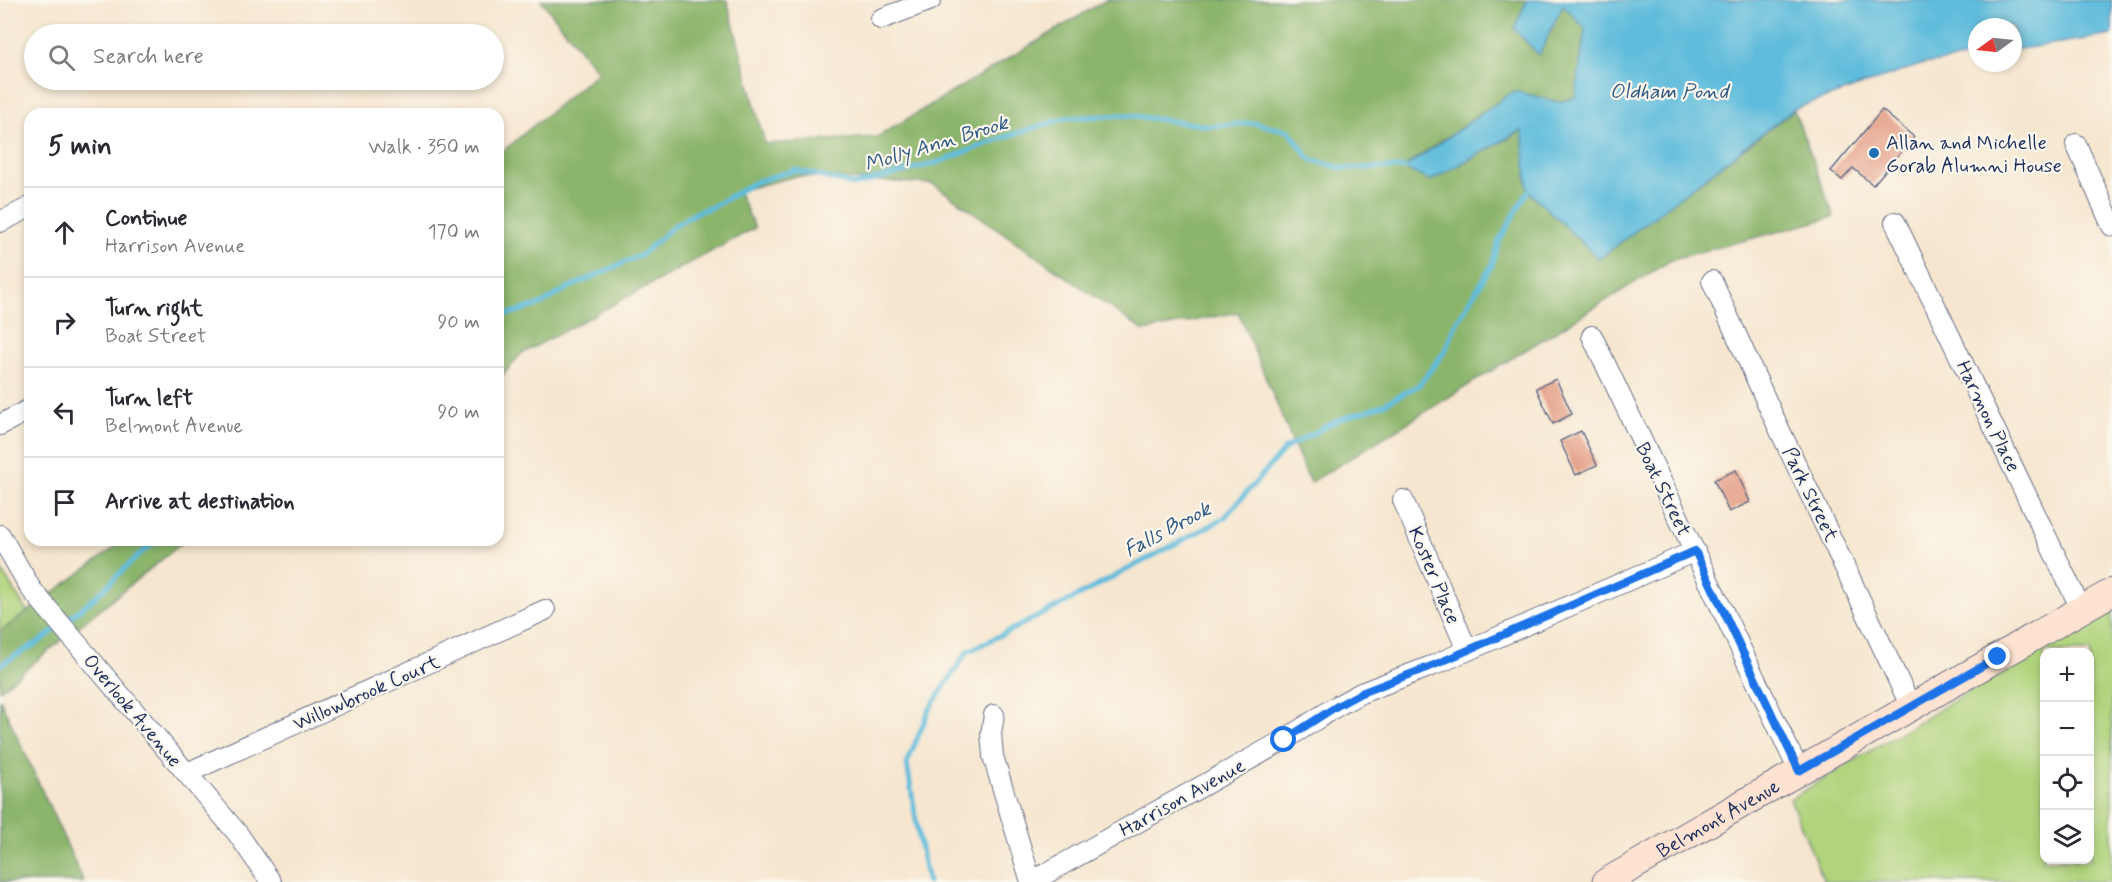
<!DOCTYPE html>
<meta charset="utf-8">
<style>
body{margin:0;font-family:Mynerve,sans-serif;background:#f2f2f3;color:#2b2b33}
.controls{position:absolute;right:18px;bottom:18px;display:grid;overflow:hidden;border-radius:12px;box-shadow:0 3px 9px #0003}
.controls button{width:54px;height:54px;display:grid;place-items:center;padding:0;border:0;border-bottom:2px solid #e1e1e2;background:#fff;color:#2b2b33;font:30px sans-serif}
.compass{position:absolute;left:1968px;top:18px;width:54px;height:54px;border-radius:50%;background:#fff;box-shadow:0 3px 9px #0003;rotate:255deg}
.stop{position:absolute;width:18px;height:18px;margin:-14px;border:4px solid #1a73e8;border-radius:50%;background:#fff}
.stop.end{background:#1a73e8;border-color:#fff;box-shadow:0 2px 6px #0008}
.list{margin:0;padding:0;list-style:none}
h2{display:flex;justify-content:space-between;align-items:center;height:78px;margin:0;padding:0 24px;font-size:26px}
h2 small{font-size:20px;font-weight:400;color:#7c7c81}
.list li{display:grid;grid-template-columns:39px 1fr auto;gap:18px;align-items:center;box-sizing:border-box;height:90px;padding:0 24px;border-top:2px solid #e1e1e2}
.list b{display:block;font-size:22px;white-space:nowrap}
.list p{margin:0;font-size:20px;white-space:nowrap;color:#7c7c81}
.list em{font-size:20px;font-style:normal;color:#7c7c81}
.icon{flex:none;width:33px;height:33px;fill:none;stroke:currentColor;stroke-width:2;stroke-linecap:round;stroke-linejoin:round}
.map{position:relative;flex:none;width:2112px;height:882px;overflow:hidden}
.search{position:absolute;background:#fff;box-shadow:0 3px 9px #0003;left:24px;top:24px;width:480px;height:66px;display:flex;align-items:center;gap:15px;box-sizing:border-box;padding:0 21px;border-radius:33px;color:#7c7c81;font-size:22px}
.panel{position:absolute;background:#fff;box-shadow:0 3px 9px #0003;left:24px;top:108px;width:480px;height:438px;border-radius:18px}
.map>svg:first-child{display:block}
.green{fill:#b0d37c;stroke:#66816d;stroke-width:1.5;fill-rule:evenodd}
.forest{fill:#8cb56c;stroke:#547265;stroke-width:1.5}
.water{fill:#5ebcdc;stroke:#3c769d;stroke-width:1.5}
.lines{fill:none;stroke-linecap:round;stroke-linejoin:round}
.stream{stroke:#5ebcdc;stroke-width:5}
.building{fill:#e19177}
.minor-casing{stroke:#686f86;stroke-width:22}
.secondary-casing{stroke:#686f86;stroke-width:29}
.minor{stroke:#fff;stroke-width:20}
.secondary{stroke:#fee3d2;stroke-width:27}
.route{stroke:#1a73e8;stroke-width:8}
.poi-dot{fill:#1f6fb2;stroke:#fbf7ec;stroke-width:2}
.labels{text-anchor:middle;stroke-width:4.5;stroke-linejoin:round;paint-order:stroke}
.poi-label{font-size:20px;fill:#1b2f5e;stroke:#fbf7ec;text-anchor:start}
.street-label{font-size:20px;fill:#1b2f5e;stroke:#fbf7ec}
.water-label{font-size:21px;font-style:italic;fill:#2f5984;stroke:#fbf7ec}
</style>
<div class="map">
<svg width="2112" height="882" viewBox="0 0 2112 882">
<rect width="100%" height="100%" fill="#fbf7ec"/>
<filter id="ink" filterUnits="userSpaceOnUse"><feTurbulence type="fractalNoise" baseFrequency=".0167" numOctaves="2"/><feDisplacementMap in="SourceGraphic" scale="12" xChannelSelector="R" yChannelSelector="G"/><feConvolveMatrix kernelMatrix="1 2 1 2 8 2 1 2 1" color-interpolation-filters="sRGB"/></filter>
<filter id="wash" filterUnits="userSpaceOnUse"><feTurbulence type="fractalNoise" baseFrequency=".008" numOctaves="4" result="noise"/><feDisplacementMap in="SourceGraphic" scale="24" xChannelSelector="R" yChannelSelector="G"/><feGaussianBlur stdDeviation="1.35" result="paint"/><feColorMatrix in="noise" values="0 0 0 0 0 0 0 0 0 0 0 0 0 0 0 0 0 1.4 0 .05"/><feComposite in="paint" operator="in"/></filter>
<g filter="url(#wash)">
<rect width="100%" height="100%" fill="#f6e6cf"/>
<g class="green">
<path d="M0 568 28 613 0 632Z"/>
<path d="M2112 606V882H1824L1790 799ZM2044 652H2090V860H2044Z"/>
</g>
<g class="forest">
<path d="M541 0H727L765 144 877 137 1106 0H1527L1514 29 1563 4 1585 28 1576 97 1559 102 1514 91 1404 167 1430 181 1523 130 1528 191 1600 258 1794 110 1834 217 1673 259 1310 483 1238 312 1144 331 933 184 796 176 738 191 755 228 521 354 498 381V155L598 72Z"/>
<path d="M125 540H186L0 690V632Z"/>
<path d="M0 699 84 882H0Z"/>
</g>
<path class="water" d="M1527 0H2112V35L2013 50V27H1977V56L1923 64 1794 109 1599 259 1528 191 1522 130 1430 181 1404 168 1514 91 1559 102 1576 97 1585 28 1563 5 1539 55 1514 29Z"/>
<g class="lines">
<g class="stream">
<path d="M498 317 542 304 566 289 641 255 675 225 699 211 712 207 755 182 795 170 855 185 939 162 1005 137 1066 118 1126 115 1210 126 1254 123 1289 131 1310 159 1341 168H1404"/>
<path d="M0 665 42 640 94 598 140 554 157 540"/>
<path d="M928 882 919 839 907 763 929 710 967 652 1057 607 1224 518 1286 448 1338 420 1382 405 1419 385 1445 351 1457 322 1492 265 1499 241 1528 191"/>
</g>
</g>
<g id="blocks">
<g class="building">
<path d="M1882 110 1914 137 1873 185 1853 168 1842 180 1831 171Z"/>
<path d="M1556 379 1572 414 1553 424 1536 388Z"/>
<path d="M1581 431 1597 465 1576 475 1560 441Z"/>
<path d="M1736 470 1750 502 1729 512 1714 480Z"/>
</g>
</g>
</g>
<g filter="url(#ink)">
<use href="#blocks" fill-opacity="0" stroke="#686f86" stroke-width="1.5"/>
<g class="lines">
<defs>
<g id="minor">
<path d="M881 19 931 0"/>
<path d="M2076 144 2112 226"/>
<path d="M0 222 30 207"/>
<path d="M1895 222 2082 611"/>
<path d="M1712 281 1774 418 1911 707"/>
<path d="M1592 336 1799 771"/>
<path d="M0 425 30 409"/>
<path d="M1403 500 1467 650"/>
<path d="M0 535 31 589 238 834 271 882"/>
<path d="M994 715 991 734 993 756 1031 882"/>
<path d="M187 773 545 610"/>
<path d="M1031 882 1284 740 1337 706 1361 693 1434 665 1695 551"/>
</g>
<g id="secondary">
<path id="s1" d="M1606 882 2112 592"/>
</g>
</defs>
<use href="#minor" class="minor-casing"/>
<use href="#secondary" class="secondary-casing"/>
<use href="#minor" class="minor"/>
<use href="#secondary" class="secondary"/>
</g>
</g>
<g class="lines" filter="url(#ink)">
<path class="route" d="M1284 740 1337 706 1361 693 1434 665 1695 551 1799 771 1998 657"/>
</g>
<circle class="poi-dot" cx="1874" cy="153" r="6"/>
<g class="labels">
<g class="poi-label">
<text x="1886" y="149">Allan and Michelle<tspan x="1886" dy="23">Gorab Alumni House</tspan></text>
</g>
<g class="street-label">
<text transform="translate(1989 416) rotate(64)" y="7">Harmon Place</text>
<text transform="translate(1664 489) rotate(64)" y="7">Boat Street</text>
<text transform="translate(1811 494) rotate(64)" y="7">Park Street</text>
<text transform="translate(1435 575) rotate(67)" y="7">Koster Place</text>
<text transform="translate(366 692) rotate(-24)" y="7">Willowbrook Court</text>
<text transform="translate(133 710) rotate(50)" y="7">Overlook Avenue</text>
<text transform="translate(1182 797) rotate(-29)" y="7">Harrison Avenue</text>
<text dy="7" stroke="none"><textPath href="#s1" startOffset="129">Belmont Avenue</textPath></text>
</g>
<g class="water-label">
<text x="1669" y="98">Oldham Pond</text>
<text transform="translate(936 143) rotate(-17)" y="7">Molly Ann Brook</text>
<text transform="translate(1167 529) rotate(-28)" y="7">Falls Brook</text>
</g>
</g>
</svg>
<div class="controls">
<button>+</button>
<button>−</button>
<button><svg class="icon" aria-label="locate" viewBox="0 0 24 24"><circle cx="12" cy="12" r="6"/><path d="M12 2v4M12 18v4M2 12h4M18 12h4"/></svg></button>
<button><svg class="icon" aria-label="layers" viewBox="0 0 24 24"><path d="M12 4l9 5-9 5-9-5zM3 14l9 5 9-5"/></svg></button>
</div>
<svg class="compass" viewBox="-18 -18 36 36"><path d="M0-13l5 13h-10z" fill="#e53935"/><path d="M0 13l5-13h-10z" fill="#7c7c81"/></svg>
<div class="stop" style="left:1284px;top:740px"></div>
<div class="stop end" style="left:1998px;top:657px"></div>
<div class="search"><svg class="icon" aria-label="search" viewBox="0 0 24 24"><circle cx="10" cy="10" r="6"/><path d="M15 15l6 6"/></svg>Search here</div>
<section class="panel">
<h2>5 min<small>Walk · 350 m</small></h2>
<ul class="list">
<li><svg class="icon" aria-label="ahead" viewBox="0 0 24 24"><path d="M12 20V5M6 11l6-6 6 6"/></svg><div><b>Continue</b><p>Harrison Avenue</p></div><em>170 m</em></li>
<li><svg class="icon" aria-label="right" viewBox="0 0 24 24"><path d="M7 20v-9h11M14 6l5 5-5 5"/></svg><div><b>Turn right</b><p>Boat Street</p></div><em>90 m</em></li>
<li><svg class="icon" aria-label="left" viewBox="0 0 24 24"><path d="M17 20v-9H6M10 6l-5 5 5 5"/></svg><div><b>Turn left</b><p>Belmont Avenue</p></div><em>90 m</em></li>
<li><svg class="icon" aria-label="arrive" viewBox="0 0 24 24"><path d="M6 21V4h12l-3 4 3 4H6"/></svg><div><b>Arrive at destination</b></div></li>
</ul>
</section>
</div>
